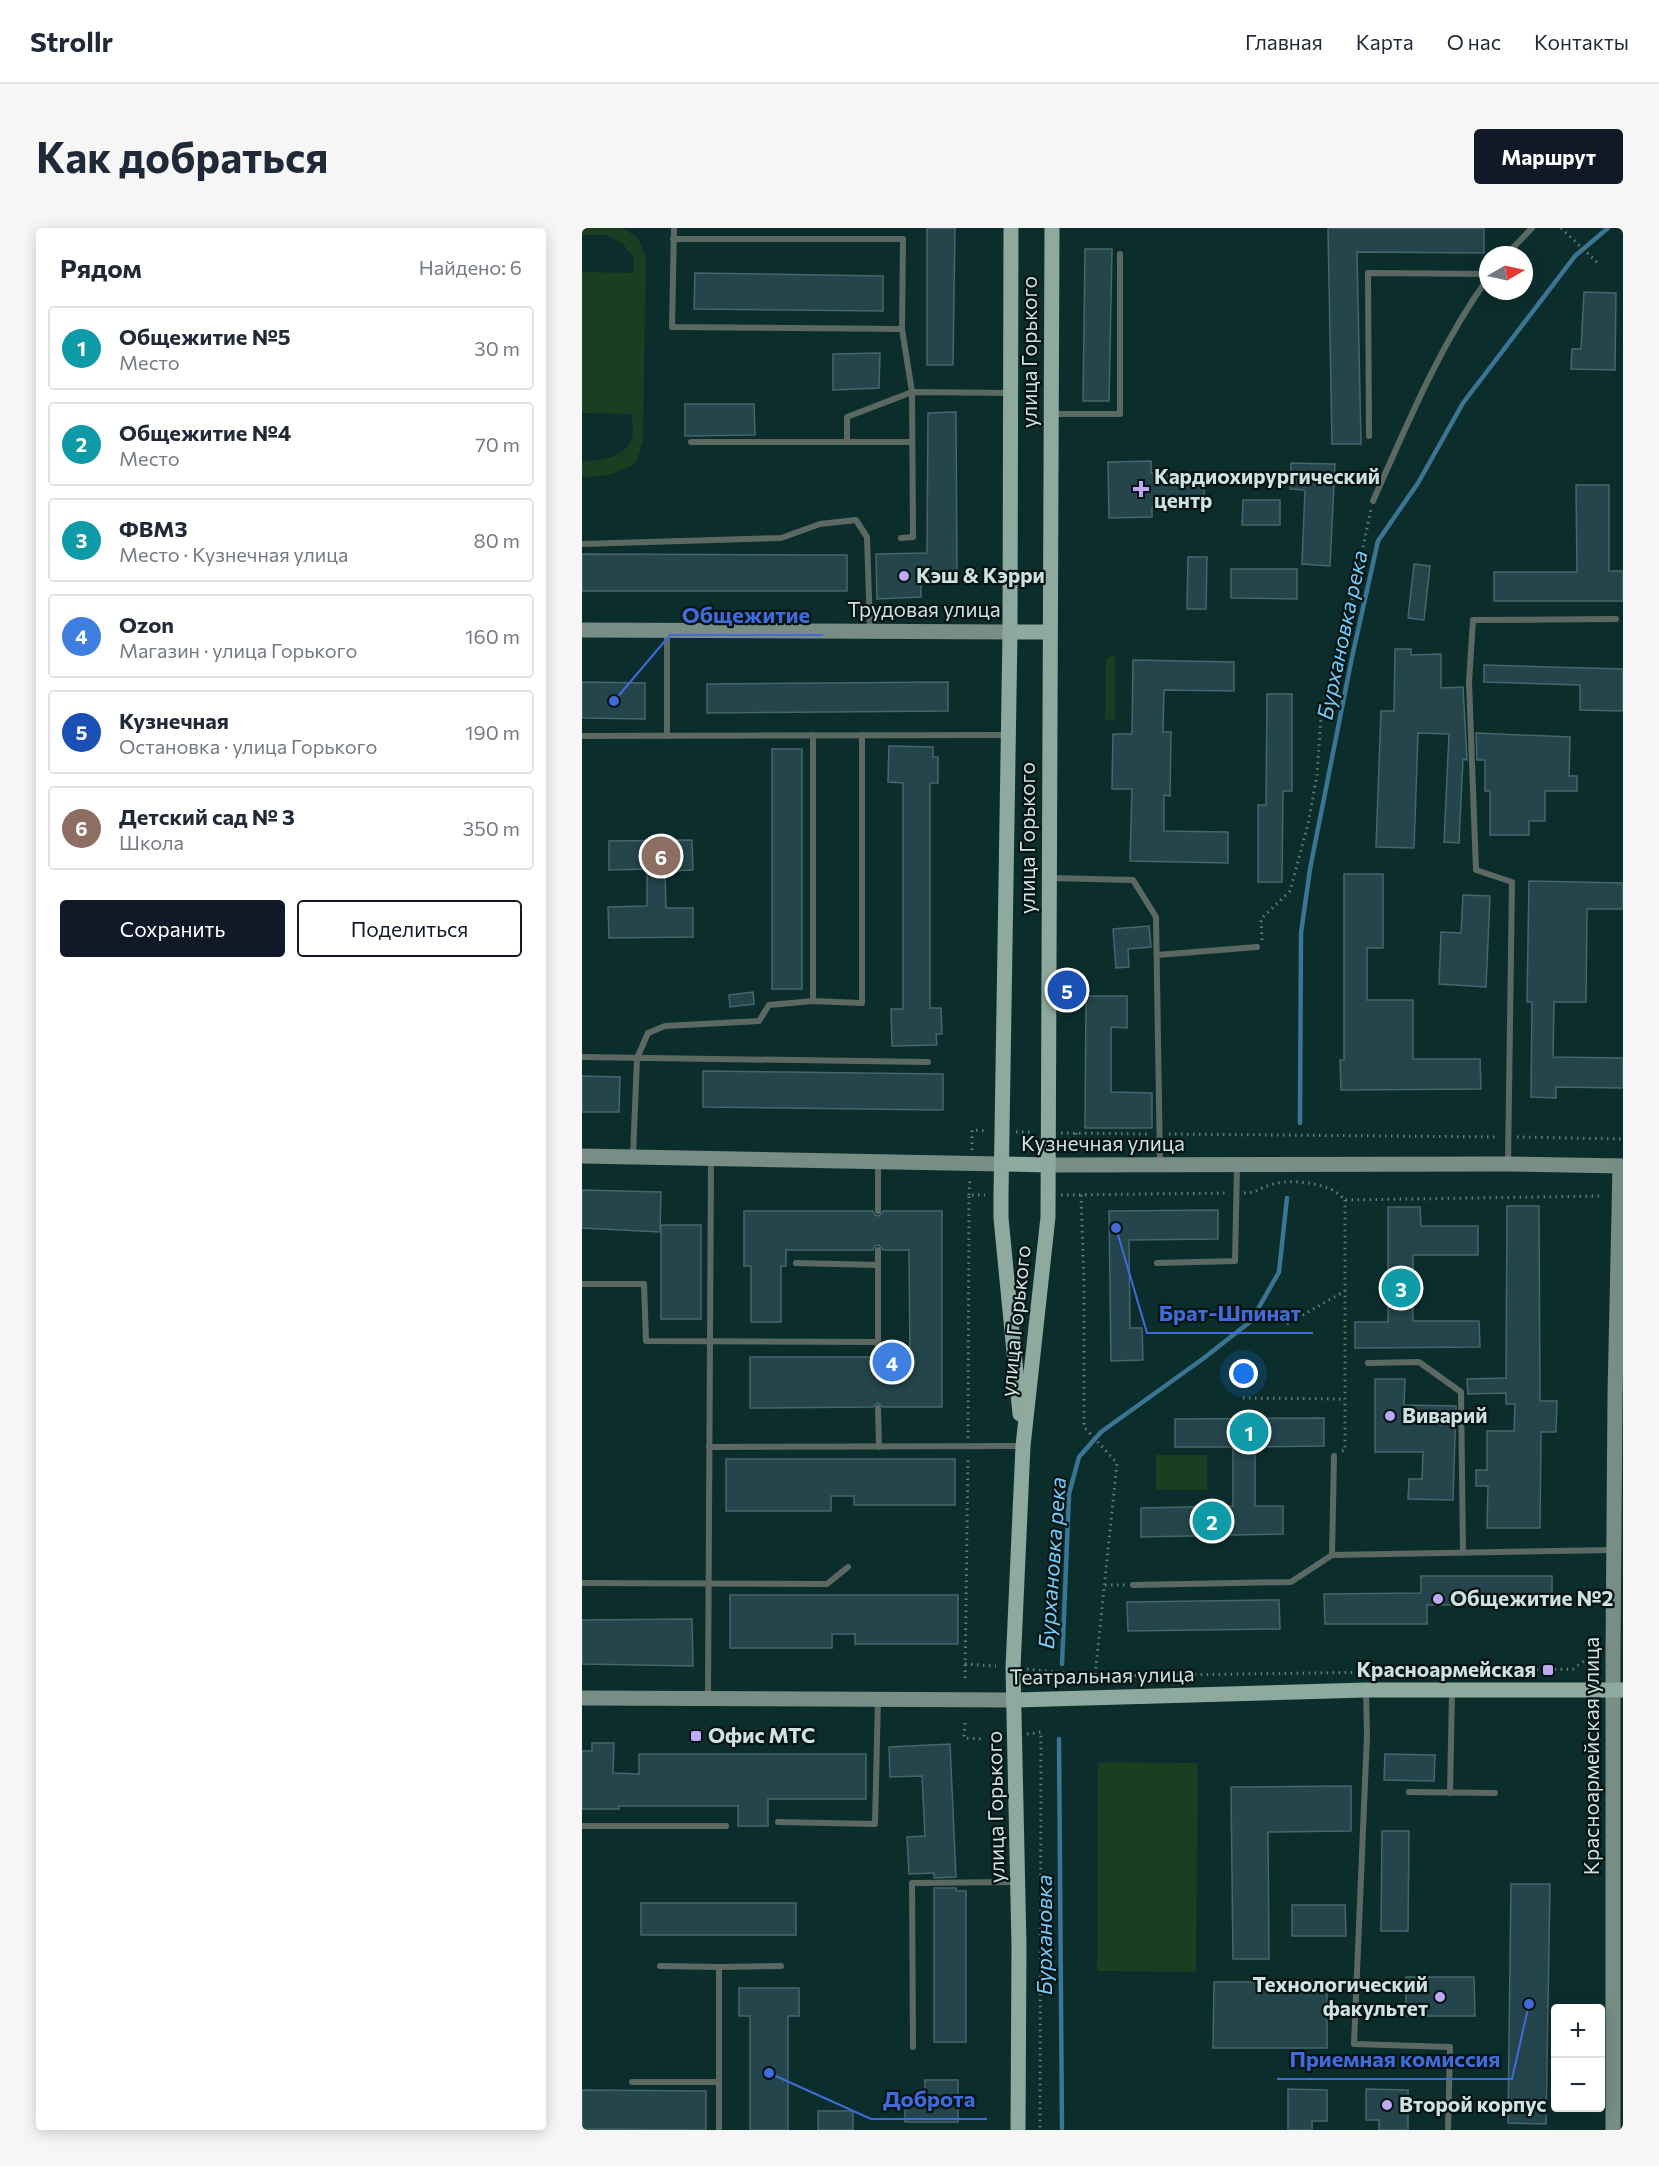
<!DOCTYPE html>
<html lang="ru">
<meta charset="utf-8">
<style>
body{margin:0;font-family:Commissioner,sans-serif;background:#f6f6f7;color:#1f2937}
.controls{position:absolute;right:18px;bottom:18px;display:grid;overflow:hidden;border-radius:6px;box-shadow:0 3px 15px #0003}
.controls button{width:54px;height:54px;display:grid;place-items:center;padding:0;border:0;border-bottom:2px solid #e0e1e3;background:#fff;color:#1f2937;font:30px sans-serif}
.compass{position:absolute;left:897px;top:18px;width:54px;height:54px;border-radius:50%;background:#fff;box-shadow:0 3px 15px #0003;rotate:81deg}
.you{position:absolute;left:662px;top:1146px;width:21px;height:21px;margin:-15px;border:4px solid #fff;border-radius:50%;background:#1a73e8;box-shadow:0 0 0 9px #1a73e833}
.badge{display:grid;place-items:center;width:39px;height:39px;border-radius:50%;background:#111827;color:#fff;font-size:20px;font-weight:700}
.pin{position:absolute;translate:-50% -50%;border:3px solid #fff;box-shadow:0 2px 6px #0006}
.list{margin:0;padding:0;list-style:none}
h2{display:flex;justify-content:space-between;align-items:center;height:78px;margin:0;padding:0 24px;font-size:26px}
h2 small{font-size:20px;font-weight:400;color:#747a83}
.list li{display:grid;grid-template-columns:39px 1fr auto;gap:18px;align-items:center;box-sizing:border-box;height:84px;margin:0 12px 12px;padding:0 12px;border:2px solid #e0e1e3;border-radius:6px}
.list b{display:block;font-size:22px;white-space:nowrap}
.list p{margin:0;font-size:20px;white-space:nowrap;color:#747a83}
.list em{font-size:20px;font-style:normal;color:#747a83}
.actions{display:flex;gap:12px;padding:18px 24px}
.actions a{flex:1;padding:14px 0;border:2px solid #111827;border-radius:6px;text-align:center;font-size:21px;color:#111827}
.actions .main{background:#111827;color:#fff}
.map{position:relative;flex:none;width:1041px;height:1902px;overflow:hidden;border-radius:6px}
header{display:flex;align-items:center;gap:36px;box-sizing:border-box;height:84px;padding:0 30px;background:#fff;border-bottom:2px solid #e0e1e3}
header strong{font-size:28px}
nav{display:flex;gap:33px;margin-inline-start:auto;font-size:21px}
.intro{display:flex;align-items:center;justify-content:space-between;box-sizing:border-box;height:144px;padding:0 36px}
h1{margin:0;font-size:42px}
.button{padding:15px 27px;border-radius:6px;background:#111827;color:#fff;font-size:21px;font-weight:700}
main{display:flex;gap:36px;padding:0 36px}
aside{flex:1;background:#fff;border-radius:6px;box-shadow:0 3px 15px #0003}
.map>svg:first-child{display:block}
.green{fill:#1b3d22}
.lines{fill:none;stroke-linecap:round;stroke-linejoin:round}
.stream{stroke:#3b7594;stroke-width:4.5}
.building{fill:#24454b;stroke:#45666d;stroke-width:1.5}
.path{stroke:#617d7c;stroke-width:3;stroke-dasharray:1.5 4.5;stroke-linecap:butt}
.lane{stroke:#5c6963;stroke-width:6}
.secondary{stroke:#788d85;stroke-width:15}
.primary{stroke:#8ea99e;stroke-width:15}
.poi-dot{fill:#bfa9f4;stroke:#061413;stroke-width:2}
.labels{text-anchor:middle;stroke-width:4.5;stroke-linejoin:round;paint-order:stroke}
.street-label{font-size:21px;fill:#cfe1e0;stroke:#061413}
.poi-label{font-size:21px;font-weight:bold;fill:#cfe1e0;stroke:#061413;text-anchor:start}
.water-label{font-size:22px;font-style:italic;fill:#75cdfc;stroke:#061413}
.leader{fill:none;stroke:#416bda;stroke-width:2}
.callout-dot{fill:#416bda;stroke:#061413;stroke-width:2}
.callout-label{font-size:22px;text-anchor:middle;font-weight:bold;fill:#416bda;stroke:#061413;stroke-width:4.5;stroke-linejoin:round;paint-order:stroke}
</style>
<header>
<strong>Strollr</strong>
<nav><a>Главная</a><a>Карта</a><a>О нас</a><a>Контакты</a></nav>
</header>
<div class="intro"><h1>Как добраться</h1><a class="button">Маршрут</a></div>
<main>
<aside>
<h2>Рядом<small>Найдено: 6</small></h2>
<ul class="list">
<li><span class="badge" style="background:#0f9aa8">1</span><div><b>Общежитие №5</b><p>Место</p></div><em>30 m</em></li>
<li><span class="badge" style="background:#0f9aa8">2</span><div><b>Общежитие №4</b><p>Место</p></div><em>70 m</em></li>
<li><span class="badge" style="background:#0f9aa8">3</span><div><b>ФВМЗ</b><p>Место · Кузнечная улица</p></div><em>80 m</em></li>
<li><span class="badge" style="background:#3f7fe0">4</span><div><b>Ozon</b><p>Магазин · улица Горького</p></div><em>160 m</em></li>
<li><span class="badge" style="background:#1a4fb4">5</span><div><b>Кузнечная</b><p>Остановка · улица Горького</p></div><em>190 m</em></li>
<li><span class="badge" style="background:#8d6e63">6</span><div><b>Детский сад № 3</b><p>Школа</p></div><em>350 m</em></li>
</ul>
<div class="actions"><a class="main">Сохранить</a><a>Поделиться</a></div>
</aside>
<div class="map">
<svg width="1041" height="1902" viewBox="0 0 1041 1902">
<rect width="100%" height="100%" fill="#0b2e2d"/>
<g class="green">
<path d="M0 0H41L56 10 64 29 61 212 54 235C34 246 23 249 0 249V234C19 232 48 230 51 205 51 199 50 192 50 186L0 185V44L52 45 51 29 41 16 25 7H0Z"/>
<path d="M528 428 533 429V491L523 492 524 431Z"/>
<rect x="574" y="1227" width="51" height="35"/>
<path d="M516 1534 616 1535 614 1744 515 1743Z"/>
</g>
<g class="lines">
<g class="stream">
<path d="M718 895 719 705 728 641 770 429 796 313 836 255 881 175 993 28 1026 0"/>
<path d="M480 1436 487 1266 497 1229 519 1204 622 1130 669 1093 697 1044 705 970"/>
<path d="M477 1511 480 1902"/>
</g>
</g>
<g class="building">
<path d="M345 0H373L371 137H345Z"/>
<path d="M746 0H902V25L775 24 779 216H750Z"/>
<path d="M503 21H530L527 173H501Z"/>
<path d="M113 45 301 48V83L112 81Z"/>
<path d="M1002 64 1034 65 1033 142 989 141 990 121H999Z"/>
<path d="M298 125 297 160 251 162V126Z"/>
<path d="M103 176H172L173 207 103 208Z"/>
<path d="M374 184 375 348H339V369L295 371 294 326 345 325 346 185Z"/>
<path d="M569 233V245L603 244 604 253H622V269L604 270 605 279 570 280V289L527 290 526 234Z"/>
<path d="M709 235 753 236 748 338 720 336 723 262 708 261Z"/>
<path d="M994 257H1027V343H1041V373H912V344H995Z"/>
<path d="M661 272H698V297H660Z"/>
<path d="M0 326 265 327V363H0Z"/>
<path d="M606 329H625L624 381H605Z"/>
<path d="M832 336 848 338 842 392 826 390Z"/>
<path d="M649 341H715V371L649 370Z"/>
<path d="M813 421H829V427L859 426V460L881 459 885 532 881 531 877 615 862 614 867 506 836 505 832 620 794 619 799 483H812Z"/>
<path d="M551 432 652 434V463L582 462 581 504H589L588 568 582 567V603L646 604V635L548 633 550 561H530L531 506H550Z"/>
<path d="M902 437 1041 441V483L998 482V457L902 454Z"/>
<path d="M0 454 63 455V491L0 490Z"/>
<path d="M366 454V483L125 485V456Z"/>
<path d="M685 466H710V563H701L700 654H676V577H684Z"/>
<path d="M894 505 988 509 987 548H995V563H963V593H947V607H908V563H903V532H895Z"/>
<path d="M307 518 351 519V529H356V555H348V780H359L360 806H354L355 817 310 818 309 781H321V555L306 554Z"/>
<rect x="190" y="521" width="30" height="240"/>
<path d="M110 612 111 642 83 643 84 680H111V709L27 710 26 679 65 678V641L27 642V613Z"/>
<path d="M762 646H801V720H785V772H831V831H898L899 861 759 862 758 832H762Z"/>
<path d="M947 653 1041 655V681H1005L1004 774H972L971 829 1041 830V860L974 859V870L949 869 950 774H945Z"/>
<path d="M881 667 908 668 904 759 857 756 859 704 879 705Z"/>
<path d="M567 698 569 719 546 721 547 739 534 740 531 701Z"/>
<path d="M171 764 172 776 148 779 147 767Z"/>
<path d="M504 768H545V800L529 799V864L570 865V900H503Z"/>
<path d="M121 843 361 846V882L121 879Z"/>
<path d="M0 848 38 849 37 884H0Z"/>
<path d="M0 962 79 964 78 1004 0 1000Z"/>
<path d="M925 978H957L958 1173H975L974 1204H959L958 1300H905L906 1258H894V1242H905V1203H932L933 1176H924V1165L886 1166 885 1151 924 1150Z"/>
<path d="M806 979H838L839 998H896V1027H831V1093H897L898 1119 773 1120V1094H806Z"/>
<path d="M636 982V1011L547 1012 548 1100H560L561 1132 529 1133 527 983Z"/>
<path d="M162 983H291L293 987 297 988 301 983H360V1179H301L296 1175 291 1179 168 1180V1129H291L293 1133 297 1134 301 1129H328L327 1022H301L297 1017 293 1018 291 1022H204V1038H199V1094H169V1038H162Z"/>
<rect x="79" y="997" width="40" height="94"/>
<path d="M793 1151H823L822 1177 874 1178 871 1272 826 1271 827 1251H840L841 1224H793Z"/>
<path d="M742 1190V1218L673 1219V1278H701V1306L559 1309V1280L651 1278V1219H593V1191Z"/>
<path d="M144 1231H373V1277H272V1268H249V1283H144Z"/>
<path d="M839 1348H970V1376L845 1377V1396H743L742 1366 839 1365Z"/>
<path d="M148 1367H376V1416H273V1406H250V1420H148Z"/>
<path d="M697 1372 698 1401 546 1403 545 1374Z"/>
<path d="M110 1391 111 1438 0 1436V1392Z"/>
<path d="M10 1515H32L31 1545 57 1546V1526H284V1571H186V1598H156V1578H37V1581H0V1523H10Z"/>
<path d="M368 1516 374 1649 352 1650V1645L327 1646 325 1609 343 1608 340 1548 308 1549 307 1519Z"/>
<path d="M803 1526 853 1527 852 1553 802 1552Z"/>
<path d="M769 1558V1603L686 1604 687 1731H651L649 1559Z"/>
<path d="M800 1603H827L826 1703H799Z"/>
<path d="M929 1656H968L964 1896 926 1895Z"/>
<path d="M352 1660H374V1663H384V1814H352Z"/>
<rect x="59" y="1675" width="155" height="32"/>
<path d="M710 1677H763L764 1708H710Z"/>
<path d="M824 1749H892L893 1788H824Z"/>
<path d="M632 1754H745V1820H631Z"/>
<path d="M157 1760H217V1788H206V1902H168V1788H157Z"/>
<path d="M343 1852H376V1894H323V1875H343Z"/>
<path d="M706 1861 745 1862V1893H730V1902H706Z"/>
<path d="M784 1861 826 1862V1902H797V1892H784Z"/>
<path d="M0 1862 124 1863V1902L0 1901Z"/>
<rect x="236" y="1883" width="35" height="19"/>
</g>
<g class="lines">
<g class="path">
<path d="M979 0 1017 36"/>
<path d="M680 712 679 691 708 663 726 596 735 547 739 488 751 436 767 386 789 281"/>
<path d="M434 904H451"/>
<path d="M479 905 568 906"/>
<path d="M494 905 495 924"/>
<path d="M587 906 916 909"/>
<path d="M935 909 1041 911"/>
<path d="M390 922V902L406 903"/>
<path d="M662 965C675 965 677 960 688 957 705 951 732 954 748 961 754 963 759 968 763 972L1019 968"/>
<path d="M387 967 388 949"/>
<path d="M479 967 647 965"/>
<path d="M499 967 502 1055V1199L535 1235 513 1448"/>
<path d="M705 1096 763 1063"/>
<path d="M661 1170 763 1171"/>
<path d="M386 1210 387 967H403"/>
<path d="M760 1223 763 1222V972"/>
<path d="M523 1357H544"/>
<path d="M383 1436 414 1438"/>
<path d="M445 1441 513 1448 950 1442 991 1441 1007 1429"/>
<path d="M383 1450 386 1229"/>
<path d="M383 1495 382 1510 403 1511"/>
<path d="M445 1506 459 1504 458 1902"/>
</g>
<g class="lane">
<path d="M92 0 90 99 320 101"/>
<path d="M91 11H321L320 101 330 164 331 309 319 310"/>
<path d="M924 27 950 0"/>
<path d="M470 186H538V26"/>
<path d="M787 208 786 45 906 46"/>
<path d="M109 214H329"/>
<path d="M265 214V189L330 164 428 165"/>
<path d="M791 273C825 197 857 118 906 50"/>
<path d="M0 316 199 310 238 296 274 292 285 309 288 402"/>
<path d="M85 403V508"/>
<path d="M0 508 425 507"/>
<path d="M468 650 551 652 574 689 578 936"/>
<path d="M575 727 675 719"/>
<path d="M231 773V507"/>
<path d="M0 829 346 834"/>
<path d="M51 928 55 830 66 805 83 798 177 793 187 777 231 773 280 775V507"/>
<path d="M296 935V983"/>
<path d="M926 935 930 654 894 642 887 454 891 392 1034 391"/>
<path d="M296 1022V1129"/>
<path d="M214 1035 296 1037"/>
<path d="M575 1035 653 1033 655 938"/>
<path d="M0 1056H62L64 1113 296 1114"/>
<path d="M786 1135 837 1134 879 1164 881 1325"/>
<path d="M296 1180 297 1219"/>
<path d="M127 1219 441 1218"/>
<path d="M750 1327 752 1228"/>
<path d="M0 1355 245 1356 266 1339"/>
<path d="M551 1357 709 1354 750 1327 1032 1322"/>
<path d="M784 1463 785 1507 772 1816 868 1819 866 1902"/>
<path d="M126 1470 129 931"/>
<path d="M827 1564 913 1565"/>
<path d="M868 1565 870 1463"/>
<path d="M196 1594 293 1596 296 1471"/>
<path d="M0 1598H144"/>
<path d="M78 1738 137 1739"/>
<path d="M331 1819 330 1655 436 1654"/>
<path d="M50 1854H137"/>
<path d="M137 1902V1739L199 1738"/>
</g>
<g class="secondary">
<path d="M0 402 428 404"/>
<path d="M0 928 419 936"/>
<path d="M466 937 926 936 1041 938"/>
<path d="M0 1470 432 1472"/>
<path d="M1031 1902V1428L1033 1167 1038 938"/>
</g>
<g class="primary">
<path d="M429 0 428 404 419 967V990L438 1186"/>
<path d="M428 404H467"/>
<path d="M419 936 466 937"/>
<path d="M432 1472 784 1462H1041"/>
<path d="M436 1902 437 1717 431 1440 441 1218 466 989 470 0"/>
</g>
</g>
<g class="poi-dot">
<path d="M556 252h6v6h6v6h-6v6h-6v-6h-6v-6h6z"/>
<circle cx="322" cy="348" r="6"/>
<circle cx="808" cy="1188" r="6"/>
<circle cx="856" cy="1371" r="6"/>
<rect x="960" y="1436" width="12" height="12" rx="3"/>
<rect x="108" y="1502" width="12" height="12" rx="3"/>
<circle cx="858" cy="1769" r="6"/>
<circle cx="805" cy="1877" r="6"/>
</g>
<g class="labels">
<g class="street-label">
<text transform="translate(448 124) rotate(-90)" y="7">улица Горького</text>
<text x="342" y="389">Трудовая улица</text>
<text transform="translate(446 610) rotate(-90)" y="7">улица Горького</text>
<text x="521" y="923">Кузнечная улица</text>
<text transform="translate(434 1093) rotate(-84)" y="7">улица Горького</text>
<text transform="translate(520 1448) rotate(-1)" y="7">Театральная улица</text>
<text transform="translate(1010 1528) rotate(-90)" y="7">Красноармейская улица</text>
<text transform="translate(414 1579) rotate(-91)" y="7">улица Горького</text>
</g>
<g class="poi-label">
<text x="572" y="256">Кардиохирургический<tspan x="572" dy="24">центр</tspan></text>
<text x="334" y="355">Кэш &amp; Кэрри</text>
<text x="820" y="1195">Виварий</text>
<text x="868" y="1378">Общежитие №2</text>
<text x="954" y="1449" text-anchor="end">Красноармейская</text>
<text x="126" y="1515">Офис МТС</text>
<text x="846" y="1764" text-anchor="end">Технологический<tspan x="846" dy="24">факультет</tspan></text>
<text x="817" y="1884">Второй корпус</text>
</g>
<g class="water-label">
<text transform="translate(760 407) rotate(-78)" y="8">Бурхановка река</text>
<text transform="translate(470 1335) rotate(-86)" y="8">Бурхановка река</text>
<text transform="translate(462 1707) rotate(-90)" y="8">Бурхановка</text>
</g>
</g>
<path class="leader" d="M32 473L88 407H241M534 1000L565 1105H731M947 1776L930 1851H695M187 1845L289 1891H405"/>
<g class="callout-dot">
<circle cx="32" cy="473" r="6"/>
<circle cx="534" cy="1000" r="6"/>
<circle cx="947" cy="1776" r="6"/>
<circle cx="187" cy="1845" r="6"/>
</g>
<g class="callout-label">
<text x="164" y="395">Общежитие</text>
<text x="648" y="1093">Брат-Шпинат</text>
<text x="813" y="1839">Приемная комиссия</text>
<text x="347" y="1879">Доброта</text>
</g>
</svg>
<div class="controls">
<button>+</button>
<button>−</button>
</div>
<svg class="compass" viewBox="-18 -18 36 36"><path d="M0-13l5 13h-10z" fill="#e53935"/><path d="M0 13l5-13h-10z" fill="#747a83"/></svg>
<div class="you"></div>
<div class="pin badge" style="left:667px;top:1204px;background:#0f9aa8">1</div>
<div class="pin badge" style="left:630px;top:1293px;background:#0f9aa8">2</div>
<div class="pin badge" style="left:819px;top:1060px;background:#0f9aa8">3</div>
<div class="pin badge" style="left:310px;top:1134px;background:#3f7fe0">4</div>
<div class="pin badge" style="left:485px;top:762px;background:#1a4fb4">5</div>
<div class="pin badge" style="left:79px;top:628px;background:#8d6e63">6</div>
</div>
</main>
